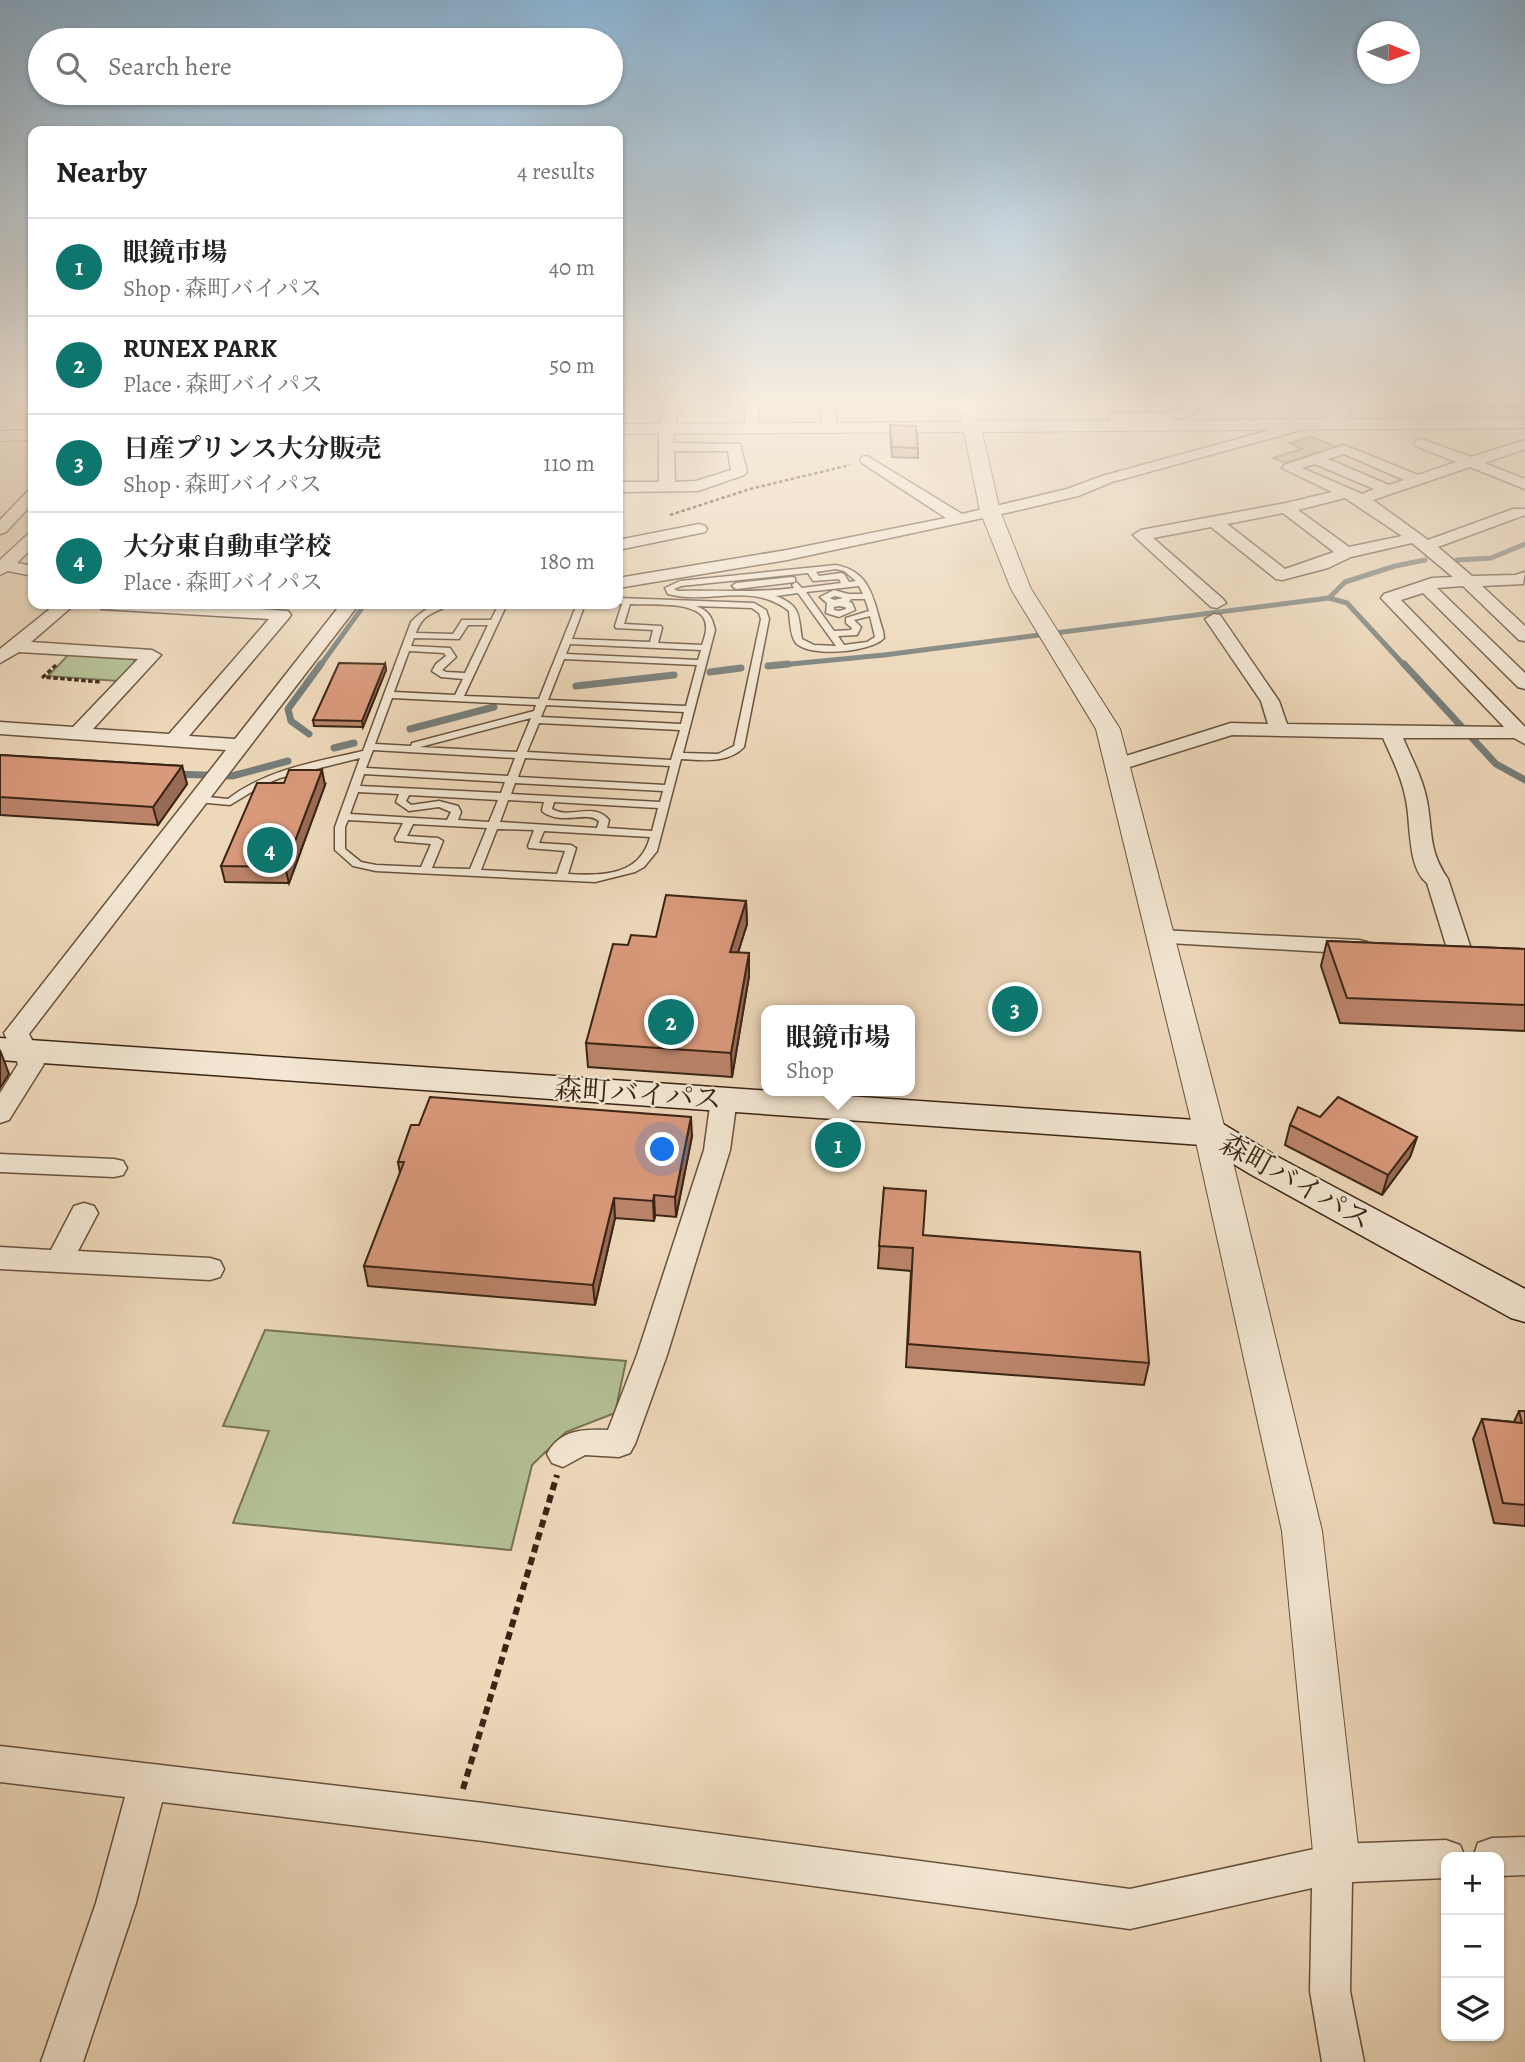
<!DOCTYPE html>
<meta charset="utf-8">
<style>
body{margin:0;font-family:Alegreya,"Noto Serif JP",serif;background:#f6f6f6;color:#222}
.controls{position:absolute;right:21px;bottom:21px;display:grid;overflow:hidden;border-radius:14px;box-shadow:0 2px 5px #0004}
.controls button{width:63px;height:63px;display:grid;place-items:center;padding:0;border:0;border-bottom:2px solid #e0e0e0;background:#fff;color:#222;font:35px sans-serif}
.compass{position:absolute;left:1357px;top:21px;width:63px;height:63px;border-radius:50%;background:#fff;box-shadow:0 2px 5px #0004;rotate:91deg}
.you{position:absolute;left:663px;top:1150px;width:24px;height:24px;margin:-18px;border:5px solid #fff;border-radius:50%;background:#1a73e8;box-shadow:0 0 0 10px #1a73e833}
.badge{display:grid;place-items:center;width:46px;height:46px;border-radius:50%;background:#0f766e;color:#fff;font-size:23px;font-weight:700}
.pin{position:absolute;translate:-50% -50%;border:4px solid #fff;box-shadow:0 2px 7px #0006}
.popup{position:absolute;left:761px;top:1005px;width:154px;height:91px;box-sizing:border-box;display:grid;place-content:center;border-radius:14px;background:#fff;filter:drop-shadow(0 2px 5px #0005);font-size:23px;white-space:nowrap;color:#767676}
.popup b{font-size:26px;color:#222}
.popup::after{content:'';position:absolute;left:50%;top:100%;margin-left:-14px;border:14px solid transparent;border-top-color:#fff}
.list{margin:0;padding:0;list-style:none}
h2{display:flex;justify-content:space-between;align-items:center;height:91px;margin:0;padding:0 28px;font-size:30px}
h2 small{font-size:23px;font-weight:400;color:#767676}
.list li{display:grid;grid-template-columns:46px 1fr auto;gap:21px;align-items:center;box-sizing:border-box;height:98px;padding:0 28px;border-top:2px solid #e0e0e0}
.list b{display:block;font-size:26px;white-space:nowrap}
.list p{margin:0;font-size:23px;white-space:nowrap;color:#767676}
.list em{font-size:23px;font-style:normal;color:#767676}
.icon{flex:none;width:38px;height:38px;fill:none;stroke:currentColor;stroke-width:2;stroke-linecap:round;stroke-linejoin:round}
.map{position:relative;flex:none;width:1525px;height:2062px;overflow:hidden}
.search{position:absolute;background:#fff;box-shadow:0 2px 5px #0004;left:28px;top:28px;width:595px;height:77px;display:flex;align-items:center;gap:18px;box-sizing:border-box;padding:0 24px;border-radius:38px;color:#767676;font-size:26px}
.panel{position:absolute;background:#fff;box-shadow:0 2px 5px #0004;left:28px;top:126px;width:595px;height:483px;border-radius:14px}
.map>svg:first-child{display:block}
.green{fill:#b3c094;stroke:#767254;stroke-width:2}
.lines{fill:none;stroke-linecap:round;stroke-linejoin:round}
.stream-far1{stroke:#767d79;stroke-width:5}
.stream{stroke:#767d79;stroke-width:7}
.service-casing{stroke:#67523e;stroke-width:3}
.minor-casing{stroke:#67523e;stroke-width:3}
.tertiary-casing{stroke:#67523e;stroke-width:2}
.secondary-casing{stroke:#3a2515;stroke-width:3}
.path-far2{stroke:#3a2515;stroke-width:2.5;stroke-dasharray:3.5 2.5;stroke-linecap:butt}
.path-far1{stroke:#3a2515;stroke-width:3.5;stroke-dasharray:4.5 2.5;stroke-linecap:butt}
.path{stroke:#3a2515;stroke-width:6;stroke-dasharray:8 5;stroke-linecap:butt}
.service{fill:#f3e6d2;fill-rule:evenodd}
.minor{fill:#f3e6d2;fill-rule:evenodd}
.tertiary{fill:#f3e6d2;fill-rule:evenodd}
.secondary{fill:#f3e6d2;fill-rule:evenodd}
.wall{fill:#bb846a;stroke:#3a2515;stroke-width:2}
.shaded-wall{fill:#986b56;stroke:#3a2515;stroke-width:2}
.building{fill:#d9997b;stroke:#3a2515;stroke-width:2}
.labels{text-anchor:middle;stroke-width:5;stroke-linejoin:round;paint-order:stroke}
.street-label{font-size:28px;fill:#3a2515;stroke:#f3e6d2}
</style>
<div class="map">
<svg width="1525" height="2062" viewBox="0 0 1525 2062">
<rect width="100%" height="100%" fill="#edd8ba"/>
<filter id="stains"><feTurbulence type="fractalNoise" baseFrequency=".00286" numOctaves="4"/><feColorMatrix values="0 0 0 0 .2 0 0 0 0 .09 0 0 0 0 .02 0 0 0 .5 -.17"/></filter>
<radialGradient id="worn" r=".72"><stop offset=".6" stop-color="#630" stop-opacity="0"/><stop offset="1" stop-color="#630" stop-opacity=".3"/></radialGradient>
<g class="green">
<path d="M1311 437 1337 447 1285 463 1273 458 1302 449 1290 443Z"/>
<path d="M70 653 132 657 136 663 118 681 48 676Z"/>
<path d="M265 1330 626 1361 615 1413 566 1432 532 1465 511 1550 233 1523 269 1431 223 1426Z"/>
</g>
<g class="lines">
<g class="stream-far1">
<path d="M1457 560 1491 558 1525 544"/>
<path d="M1329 598 1345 582 1395 566 1425 560"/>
<path d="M320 666 362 608"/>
<path d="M770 666 884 655 1329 598 1347 603 1405 666"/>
</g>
<g class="stream">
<path d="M1404 664 1496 764 1525 780"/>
<path d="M768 666 788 664"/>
<path d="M710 672 741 668"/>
<path d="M576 686 674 675"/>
<path d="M410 729 494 707"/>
<path d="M309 734 291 721 288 709 321 664"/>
<path d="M334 748 354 743"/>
<path d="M174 774 232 776 288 761"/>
</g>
<defs>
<g id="service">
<path d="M836 565C872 572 873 600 883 631L884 638C872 652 810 658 796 643 790 636 790 620 789 611 752 581 708 605 668 594L665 588 680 581ZM836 569 844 571 856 581 849 582 844 574 841 573 819 576 816 572ZM808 573 813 581 839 579 841 583 802 588 796 582 792 585 794 588C756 593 717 590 678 591L674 589 681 586ZM859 586 863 594H848L834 590 820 597 827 603 826 613 839 617 855 610 852 603 849 602 851 599H865L869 611 846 618V623L852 628 851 630 834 631 806 592ZM798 593 836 646 814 645 802 639C798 614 801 606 776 596ZM835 596 843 598 834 600 830 598ZM839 606 845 607 846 609 839 611 834 610V607ZM870 616 875 637 867 642 844 645 838 636 857 635 861 627 854 620Z"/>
<path d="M792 577 795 578V582L736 589 732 586 736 583Z"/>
<path d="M618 598 754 603 766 610 769 619 744 747C728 764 703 760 681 759L657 851 644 867 635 872 595 882 376 871 353 866 335 850V827L360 758 280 778 263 785 230 805 197 802 192 799 197 796 228 799C267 769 316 762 363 751L411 622C422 610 434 603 450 604 435 614 423 612 416 633L453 634 462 620H491L499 604H507L464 696 539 699 577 604H585L572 639 650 642 653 630 616 628 615 626 622 604H618ZM630 604C648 605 692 601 703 617 709 626 705 636 702 645L658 643 662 628 661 626 624 624ZM696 606 752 608 759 613 761 619 734 746 718 754 683 753 715 630C712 617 709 611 696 606ZM468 625H488L465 673 446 672 442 670 456 657 450 648 411 646 414 638 459 639ZM570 644 701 650 698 660 566 654ZM409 651 444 653 446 656 436 664 432 671 441 677 463 679 455 695 394 692ZM564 659 697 665 686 706 548 700ZM392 698 536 705 534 711 412 743 411 746 375 744ZM546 705 684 712 681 724 541 717ZM531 718 517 752 420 747ZM539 723 680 730 671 760 527 752ZM373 750 515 758 508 776 366 768ZM525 758 670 766 665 785 518 777ZM364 774 505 782 501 793 360 786ZM515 783 663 791 660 802 511 794ZM358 792 399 794 396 802 409 811 439 807 451 812 447 820 350 814ZM409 795 498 800 489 822 458 820 461 812 458 806 439 801 411 805 406 801ZM508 800 544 802 542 810 543 812C564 826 585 810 599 821L597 828 500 822ZM554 802 658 808 652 831 607 828 609 820C593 801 571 820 552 809ZM348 820 403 823 395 839 396 841 431 844 421 867 376 865 361 862 345 849V827ZM413 824 487 828 470 869 432 868 443 841 438 838 407 836ZM497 829 534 830 528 846 529 848 565 851 557 874 481 870ZM544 831 650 837C640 876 602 876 568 874L576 848 571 845 539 843Z"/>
</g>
<g id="minor">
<path d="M664 404H678L673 443 740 444 747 472 744 475 698 491 618 492V482H659V433ZM674 451H728L731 470 696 481 675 482Z"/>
<path d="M745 404H759L757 431H747L745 428Z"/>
<path d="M820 404H834L837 428 835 431H825L823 428Z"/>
<path d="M1182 404H1196L1199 410 1197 413 1165 421H1115L1108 417 1115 413H1165L1184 408Z"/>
<path d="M1347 404H1364L1330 427H1320V421Z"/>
<path d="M1307 420 1314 424 1312 427 1112 482 1078 496 1011 512 787 560 618 588V578L787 550 946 518 862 463 860 460 862 457 867 456 962 514 1067 489 1102 476Z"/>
<path d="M1421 439 1471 457 1525 440V449L1484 463 1525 479V489L1470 467 1373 500 1428 540 1513 509H1525V515L1438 547 1472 576 1515 575 1525 572 1523 584 1482 586 1525 626V641L1519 640 1463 586 1437 588 1525 673V689L1518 687 1423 593 1401 600 1525 727V744L1514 738H1403C1412 759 1423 779 1427 801 1433 833 1428 850 1448 879L1474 958 1470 963H1454L1450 958 1427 883C1407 868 1411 822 1406 800 1402 778 1392 758 1383 738L1232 735 1117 771 1110 769 1107 765 1110 761 1231 723 1268 724 1261 701 1205 619 1214 614 1220 615 1279 701 1287 724 1504 727 1381 598 1384 594 1432 578 1453 577 1412 543 1351 557 1328 568 1282 580 1276 579 1211 527 1153 538 1223 599 1226 603 1217 608 1211 607 1133 535 1141 530 1286 503 1332 492 1282 468 1284 465 1344 445 1418 475 1456 462 1416 446 1414 443 1416 440ZM1344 454 1404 480 1389 485 1328 459ZM1315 464 1374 489 1362 494 1302 468ZM1345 498 1402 536 1349 547 1298 510ZM1283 513 1334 552 1285 569 1227 524Z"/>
<path d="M33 489V503L6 532 0 534V520L28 491Z"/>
<path d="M699 524 705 526 707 529 705 532 618 550V540Z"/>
<path d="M33 533V547L17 563 33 566V576L8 571 0 575V560L27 535Z"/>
<path d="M56 604H75L31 642 152 650 161 655 93 729 169 734 269 619 102 609 94 604H183L288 611 291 615 288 619 189 736 235 739 341 604H359L29 1034 44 1064 9 1120 0 1123V1093L18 1064 4 1033 226 750 0 734V722L73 727 138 659 19 652 0 663V649Z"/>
<path d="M1160 930 1359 940 1367 942 1371 947 1367 952 1359 954 1152 942 1149 937 1152 932Z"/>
<path d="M724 1090 733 1093 737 1099 730 1150 667 1355 635 1444 630 1453 619 1457 585 1455 563 1467 552 1463 547 1454C560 1429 584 1429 608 1430L637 1355 704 1150 711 1099 715 1093Z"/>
<path d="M0 1154 114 1159 123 1161 127 1168 123 1175 114 1177 0 1172Z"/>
<path d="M84 1203 94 1206 98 1213 78 1251 210 1258 220 1261 224 1269 220 1277 210 1280 0 1269V1247L51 1250 74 1206Z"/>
<path d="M0 1746 483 1803 1130 1889 1337 1844 1446 1840 1460 1845 1465 1857H1446V1878L1352 1882 1350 1991 1364 2062H1322L1310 1991 1312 1888 1130 1929 483 1841 162 1802 136 1903 83 2062H41L96 1903 125 1797 0 1782Z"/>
<path d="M1525 1837V1875L1499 1876V1857H1473L1478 1843 1492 1838Z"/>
</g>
<g id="tertiary">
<path d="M959 404H975L979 421 1525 418V428L982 432 1000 511 1031 589 1120 729 1226 1133 1322 1531 1360 1863 1354 1880 1337 1886 1320 1880 1314 1863 1282 1531 1194 1133 1096 729 1011 589 980 511 964 432 618 434V424L962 422Z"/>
<path d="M33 430V440L0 441V431Z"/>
</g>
<path id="secondary" d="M0 1038 1210 1121 1223 1124 1276 1156 1525 1289V1322L1511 1318 1250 1174 1202 1145 0 1060Z"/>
</defs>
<use href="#service" class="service-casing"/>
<use href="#minor" class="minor-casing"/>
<use href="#tertiary" class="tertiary-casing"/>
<use href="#secondary" class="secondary-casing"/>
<path class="path-far2" d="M670 515 750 489 850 465"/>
<path class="path-far1" d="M56 665 43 677 101 682"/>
<path class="path" d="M463 1789 557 1475"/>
<use href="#service" class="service"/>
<use href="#minor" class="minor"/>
<use href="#tertiary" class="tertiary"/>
<use href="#secondary" class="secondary"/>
</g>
<g class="wall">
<path d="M1430 404H1525V406L1432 407Z"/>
<path d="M890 425 918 448V458L892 457 890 435Z"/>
<path d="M385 664 386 670 363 727 314 726 313 720Z"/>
<path d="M0 755 182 766 187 784 158 825 0 815Z"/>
<path d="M325 785 289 883 225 882 221 866Z"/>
<path d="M746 901 747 924 738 952 749 976 732 1077 588 1067 586 1043 628 945 656 937Z"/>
<path d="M1327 941 1525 949V1031L1340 1023 1321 966Z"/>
<path d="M1320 1117 1417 1137 1410 1157 1382 1195 1285 1145 1290 1125Z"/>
<path d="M692 1136 676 1217 655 1215 654 1221 615 1218 595 1305 368 1286 364 1266 400 1173 398 1162Z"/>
<path d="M884 1188 923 1235 1149 1363 1144 1385 906 1367 911 1271 878 1268Z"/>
<path d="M1519 1411H1525V1526L1494 1523 1473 1439 1482 1419 1514 1422Z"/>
</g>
<g class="shaded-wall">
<path d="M385 664 386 670 363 727 362 721Z"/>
<path d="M182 766 187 784 158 825 153 807Z"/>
<path d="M322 770 325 785 289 883 285 867Z"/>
<path d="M746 901 747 924 731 975 730 952Z"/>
<path d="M749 953V976L732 1077 731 1053Z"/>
<path d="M0 1050 9 1074 0 1088Z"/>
<path d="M691 1117 692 1136 676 1217 675 1197Z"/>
<path d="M1417 1137 1410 1157 1382 1195 1388 1175Z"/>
<path d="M654 1195 655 1215 654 1221 653 1201Z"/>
<path d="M614 1198 615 1218 595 1305 593 1285Z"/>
</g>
<g class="building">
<path d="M890 425 916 426 918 448 892 447Z"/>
<path d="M339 663 385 664 362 721 313 720Z"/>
<path d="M0 755 182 766 153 807 0 797Z"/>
<path d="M289 770H322L285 867 221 866 257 783H284Z"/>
<path d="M666 895 746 901 730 952 749 953 731 1053 586 1043 613 944 628 945 631 935 656 937Z"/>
<path d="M1327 941 1525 949V1005L1347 998Z"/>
<path d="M430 1097 691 1117 675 1197 654 1195 653 1201 614 1198 593 1285 364 1266 404 1162H398L411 1125H419Z"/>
<path d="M1338 1097 1417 1137 1388 1175 1290 1125 1298 1107 1320 1117Z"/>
<path d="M884 1188 926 1191 923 1235 1140 1252 1149 1363 908 1344 913 1248 879 1246Z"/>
<path d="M1519 1411H1525V1505L1503 1503 1482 1419 1522 1423Z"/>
</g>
<linearGradient id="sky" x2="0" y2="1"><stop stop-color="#8ab5d6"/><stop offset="0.58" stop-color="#f7ede0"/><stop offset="1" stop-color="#f7ede0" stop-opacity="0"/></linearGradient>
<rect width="1525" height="693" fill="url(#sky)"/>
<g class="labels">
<g class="street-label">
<text transform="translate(638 1093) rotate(4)" y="10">森町バイパス</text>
<text transform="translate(1296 1181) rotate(29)" y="10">森町バイパス</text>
</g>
</g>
<rect width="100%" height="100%" filter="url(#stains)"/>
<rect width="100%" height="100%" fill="url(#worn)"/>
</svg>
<div class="controls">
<button>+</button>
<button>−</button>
<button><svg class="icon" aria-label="layers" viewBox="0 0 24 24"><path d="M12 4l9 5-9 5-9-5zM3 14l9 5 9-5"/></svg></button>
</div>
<svg class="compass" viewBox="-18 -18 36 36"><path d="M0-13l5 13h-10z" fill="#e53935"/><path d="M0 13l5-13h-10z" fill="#767676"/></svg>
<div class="you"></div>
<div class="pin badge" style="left:838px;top:1145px">1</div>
<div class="popup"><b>眼鏡市場</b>Shop</div>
<div class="pin badge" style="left:671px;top:1022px">2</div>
<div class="pin badge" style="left:1015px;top:1009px">3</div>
<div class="pin badge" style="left:270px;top:850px">4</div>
<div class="search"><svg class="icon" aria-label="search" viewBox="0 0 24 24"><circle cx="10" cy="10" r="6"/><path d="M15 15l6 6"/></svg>Search here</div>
<section class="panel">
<h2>Nearby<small>4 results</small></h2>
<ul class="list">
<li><span class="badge">1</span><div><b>眼鏡市場</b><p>Shop · 森町バイパス</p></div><em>40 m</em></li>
<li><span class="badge">2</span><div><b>RUNEX PARK</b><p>Place · 森町バイパス</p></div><em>50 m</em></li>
<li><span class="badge">3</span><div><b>日産プリンス大分販売</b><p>Shop · 森町バイパス</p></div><em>110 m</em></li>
<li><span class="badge">4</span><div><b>大分東自動車学校</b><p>Place · 森町バイパス</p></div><em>180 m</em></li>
</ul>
</section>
</div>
